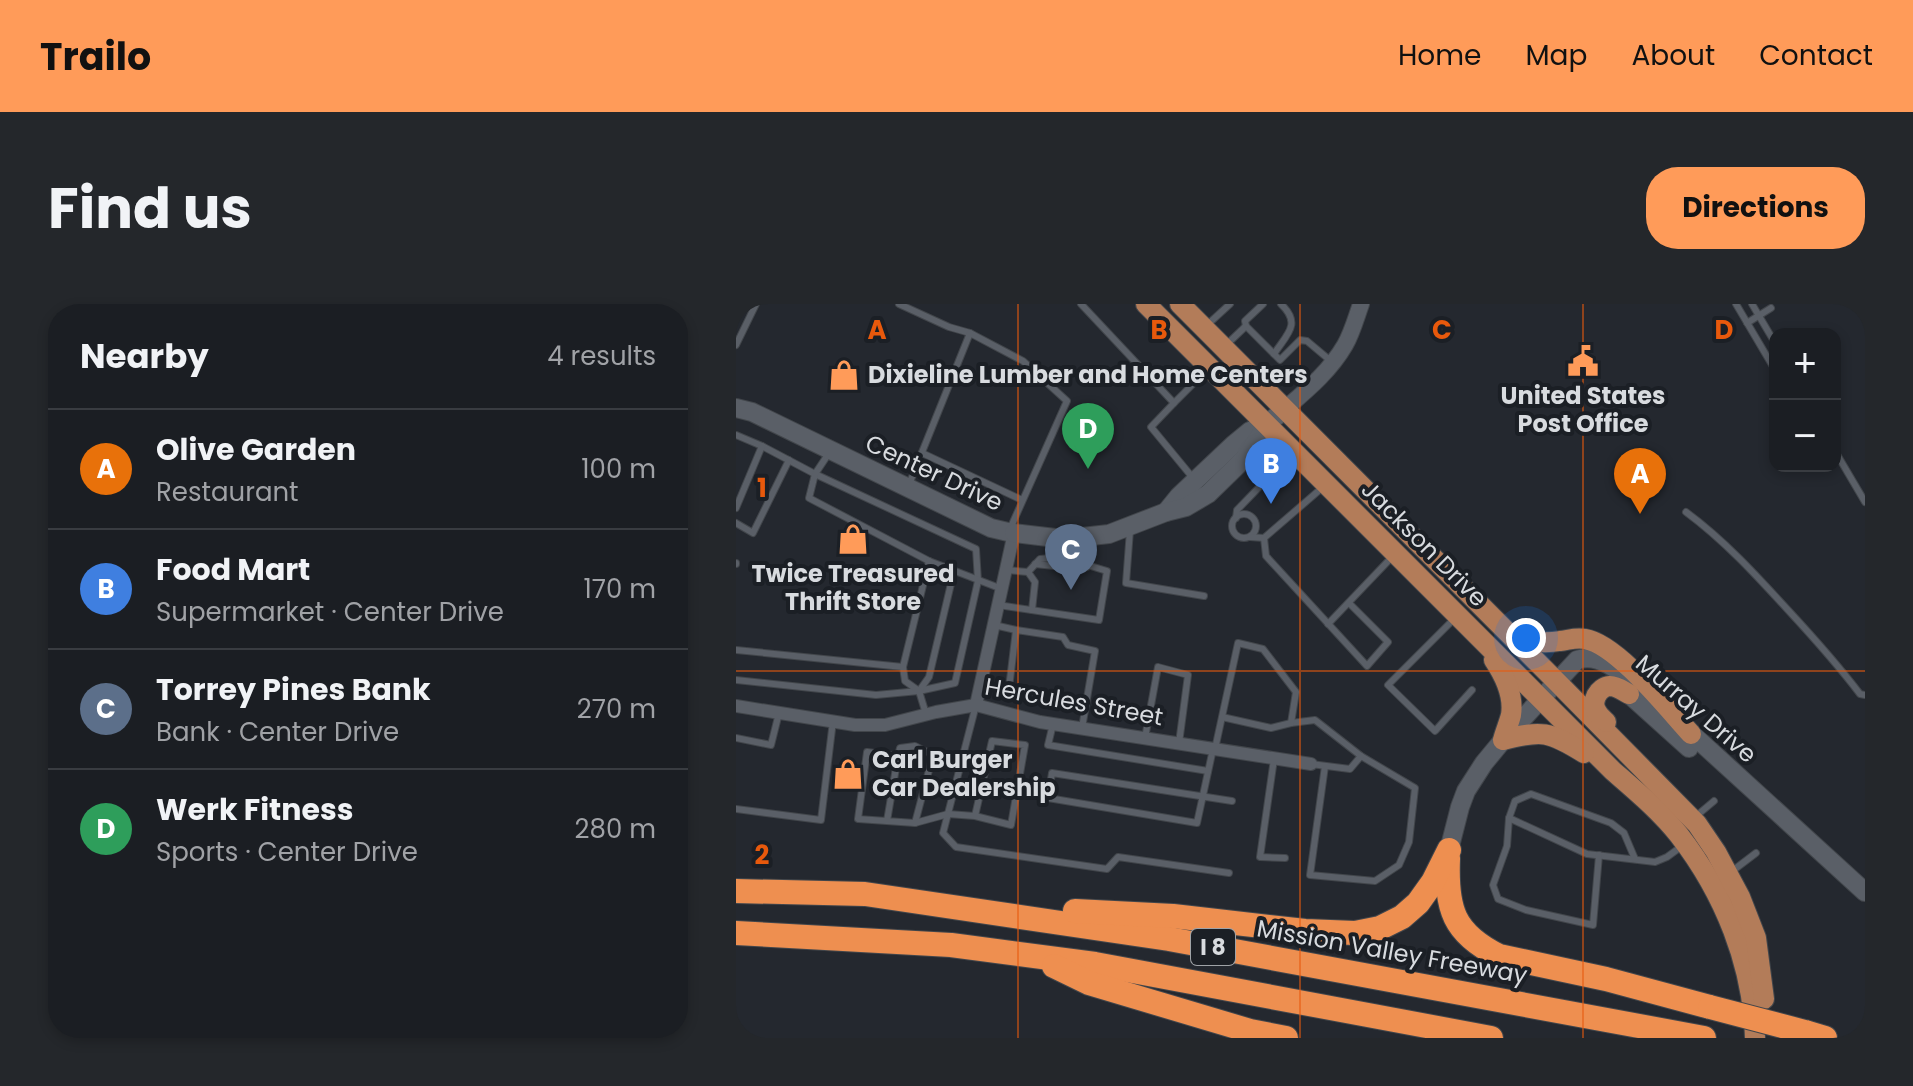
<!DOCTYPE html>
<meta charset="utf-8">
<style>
body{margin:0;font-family:Poppins,sans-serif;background:#24272b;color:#f1f3f6}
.controls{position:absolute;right:24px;top:24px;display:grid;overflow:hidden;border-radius:16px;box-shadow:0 4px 12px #0003}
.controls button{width:72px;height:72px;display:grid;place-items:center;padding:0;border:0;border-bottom:2px solid #393c41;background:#1b1e23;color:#f1f3f6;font:40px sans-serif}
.you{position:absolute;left:790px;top:334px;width:28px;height:28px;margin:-20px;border:6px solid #fff;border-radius:50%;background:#1a73e8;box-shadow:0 0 0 12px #1a73e833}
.badge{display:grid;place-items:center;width:52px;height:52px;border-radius:50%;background:#ff9b59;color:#fff;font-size:26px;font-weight:700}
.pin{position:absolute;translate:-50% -66px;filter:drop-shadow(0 2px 4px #0008)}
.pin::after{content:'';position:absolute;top:42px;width:28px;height:24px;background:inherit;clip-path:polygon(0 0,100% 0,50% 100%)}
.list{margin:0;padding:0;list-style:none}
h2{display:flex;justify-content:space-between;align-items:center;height:104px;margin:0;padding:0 32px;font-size:34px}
h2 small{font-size:26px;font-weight:400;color:#a0a2a6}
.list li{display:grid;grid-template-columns:52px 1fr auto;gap:24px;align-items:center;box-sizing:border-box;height:120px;padding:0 32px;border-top:2px solid #393c41}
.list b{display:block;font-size:30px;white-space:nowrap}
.list p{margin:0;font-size:26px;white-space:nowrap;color:#a0a2a6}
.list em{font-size:26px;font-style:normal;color:#a0a2a6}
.map{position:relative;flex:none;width:1129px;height:734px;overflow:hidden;border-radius:32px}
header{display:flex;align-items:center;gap:48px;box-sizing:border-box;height:112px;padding:0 40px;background:#ff9b59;color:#111}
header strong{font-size:38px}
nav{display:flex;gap:44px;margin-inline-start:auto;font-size:28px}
.intro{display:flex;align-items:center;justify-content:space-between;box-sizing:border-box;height:192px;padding:0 48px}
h1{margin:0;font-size:56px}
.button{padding:20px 36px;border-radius:32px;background:#ff9b59;color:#111;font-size:28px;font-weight:700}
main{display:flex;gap:48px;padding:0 48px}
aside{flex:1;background:#1b1e23;border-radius:32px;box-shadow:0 4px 12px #0003}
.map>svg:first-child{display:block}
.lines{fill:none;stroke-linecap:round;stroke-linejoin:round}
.service-casing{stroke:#42464b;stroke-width:8}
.minor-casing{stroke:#42464b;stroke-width:14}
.tertiary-casing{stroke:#42464b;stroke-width:18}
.secondary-casing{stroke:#42464b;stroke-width:20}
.primary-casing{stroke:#42464b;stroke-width:22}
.motorway-casing{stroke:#42464b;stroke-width:26}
.service{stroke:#5a5f67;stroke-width:6}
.minor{stroke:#5a5f67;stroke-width:12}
.tertiary{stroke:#5a5f67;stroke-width:16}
.secondary{stroke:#5a5f67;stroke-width:18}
.primary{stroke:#b37c59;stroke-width:20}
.motorway{stroke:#ee8f50;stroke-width:24}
.motorway-bridge-casing{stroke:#42464b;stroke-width:26;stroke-linecap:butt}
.motorway-bridge{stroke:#ee8f50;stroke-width:24}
.grid{fill:none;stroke:#e8590c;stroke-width:2;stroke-opacity:0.55}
.labels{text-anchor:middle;stroke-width:8;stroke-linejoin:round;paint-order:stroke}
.shield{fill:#1b1f25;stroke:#9fa3a7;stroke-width:2}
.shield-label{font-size:22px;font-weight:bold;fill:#d8dbdf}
.poi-label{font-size:24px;font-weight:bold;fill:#d8dbdf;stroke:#1b1f25;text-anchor:start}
.street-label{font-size:24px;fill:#d8dbdf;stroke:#1b1f25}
.grid-label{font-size:26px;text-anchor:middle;font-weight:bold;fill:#e8590c;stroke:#1b1f25;stroke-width:8;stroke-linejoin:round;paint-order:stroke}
</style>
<header>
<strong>Trailo</strong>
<nav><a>Home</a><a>Map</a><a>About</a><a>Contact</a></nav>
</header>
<div class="intro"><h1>Find us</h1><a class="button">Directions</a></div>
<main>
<aside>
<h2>Nearby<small>4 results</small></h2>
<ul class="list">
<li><span class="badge" style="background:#e8710a">A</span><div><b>Olive Garden</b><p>Restaurant</p></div><em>100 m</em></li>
<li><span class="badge" style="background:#3f7fe0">B</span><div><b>Food Mart</b><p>Supermarket · Center Drive</p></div><em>170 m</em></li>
<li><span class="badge" style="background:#5c6f8a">C</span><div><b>Torrey Pines Bank</b><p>Bank · Center Drive</p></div><em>270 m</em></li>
<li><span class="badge" style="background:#2e9e5b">D</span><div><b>Werk Fitness</b><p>Sports · Center Drive</p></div><em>280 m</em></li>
</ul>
</aside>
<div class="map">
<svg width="1129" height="734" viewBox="0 0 1129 734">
<rect width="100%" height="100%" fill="#24282f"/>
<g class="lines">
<defs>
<g id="service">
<path d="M163 0 213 23 234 29"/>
<path d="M345 0 438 99 470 67"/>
<path d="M1000 0 1039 66"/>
<path d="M1016 0 1039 39"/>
<path d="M1011 19 1035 4"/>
<path d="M470 22 494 0"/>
<path d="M510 22 509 17 527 0"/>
<path d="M0 41 20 0"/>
<path d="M489 42 510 22 544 56 564 36 571 37 596 58"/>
<path d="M538 50C551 30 566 20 545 0"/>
<path d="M438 99 415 123 457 174"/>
<path d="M0 131 26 142 79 170 240 245 242 277 219 379 183 387 140 391 0 376"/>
<path d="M1099 147 1129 198"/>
<path d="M93 149 79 170 73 194 193 257 266 285"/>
<path d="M186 149 286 196"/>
<path d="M513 156 534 178 558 153"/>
<path d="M172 183 234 29 287 57 331 97 274 225"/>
<path d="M0 204 26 142"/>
<path d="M950 208C988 236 1020 271 1052 306 1077 333 1102 361 1124 390L1129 391"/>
<circle cx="508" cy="222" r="12"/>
<path d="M500 214 501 206 531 175"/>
<path d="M0 219 17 229 53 156"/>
<path d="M394 226 390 279 468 292"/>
<path d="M514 233 528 234 587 183"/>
<path d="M528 234 530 252 631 362 652 338 613 299"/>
<path d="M0 259V260"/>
<path d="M299 260 318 262"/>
<path d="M326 263 343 265 351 263"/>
<path d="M270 266 292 268 299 278 296 306"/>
<path d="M262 301 363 316 371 267 325 253 304 255 292 268"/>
<path d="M719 314 652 381 699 427 736 386"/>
<path d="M592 320 656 253"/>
<path d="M258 321 280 326"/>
<path d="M0 346 167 363"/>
<path d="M183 387 193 373 218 267"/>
<path d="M240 401 207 529 220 543 371 565 382 553 493 569"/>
<path d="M190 410 183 387 169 377 167 363 193 257"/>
<path d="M555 419 579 416 625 452 679 484 673 538 663 561 639 577 574 571 589 462"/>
<path d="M317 420 312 441 472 467"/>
<path d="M346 424 359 347 332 341 327 333 280 326 273 384 350 398"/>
<path d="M0 434 35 441 43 409"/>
<path d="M409 434 422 363 452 371 443 439"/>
<path d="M477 445 461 519 312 494 316 469 496 497"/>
<path d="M479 445 502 339 527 345 560 388 555 419 535 424 486 413"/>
<path d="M162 452 164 444 179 442 197 451 179 519"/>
<path d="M538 455 524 553 549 554"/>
<path d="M575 460 614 465 625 452"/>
<path d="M0 505 85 516 97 417"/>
<path d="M959 513 978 497"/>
<path d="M773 514 851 550 919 558 931 553 946 542"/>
<path d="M151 517 162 452 131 448 122 515 179 519 212 510 239 512 275 521 289 441 256 437 239 512"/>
<path d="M863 551 857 621 790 606 762 595 757 581 771 542 773 514 779 497 795 490 875 519 888 529 899 555"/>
<path d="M995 568 1020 549"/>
</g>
<g id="minor">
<path d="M240 401 278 229"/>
<path d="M0 402 119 421H149L200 408 240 401 304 418 575 460"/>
</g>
<path id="tertiary" d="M549 105C571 86 594 67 609 41 616 29 620 14 625 0"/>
<g id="secondary">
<path d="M0 104 16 108 255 224 272 228"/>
<path d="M430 208 443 192 497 141 514 127 531 120"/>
<path d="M278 229 328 235 373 230 430 208 450 203 472 190 510 153 531 120 549 105"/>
<path d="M887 382 893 390 953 444"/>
<path d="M946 421 1129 588"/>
<path d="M713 546 724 503 730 487 748 459 767 436 841 356C864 347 889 372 905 386"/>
</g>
<g id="primary">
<path d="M410 0 877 467C900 487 924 507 943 531 988 589 1017 660 1019 734"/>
<path d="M444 0 821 378 961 520 980 548 1004 593 1020 634 1028 695"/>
<path d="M775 330C791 338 807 340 824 337 833 336 840 333 849 335 881 340 932 405 955 430"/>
<path d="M758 356C768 371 778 392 775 411 773 419 769 428 767 436 806 426 813 427 848 449"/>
<path d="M870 418C867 415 863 412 861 408 854 398 862 383 874 382 881 382 887 387 893 390"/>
</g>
<g id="motorway">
<path d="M712 555C710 605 717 629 763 652L870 675 974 703"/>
<path d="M0 587 129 590 433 635 968 734"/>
<path d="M339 607 437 612 569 627 619 629 644 624 666 613 682 599 697 578 713 546"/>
<path d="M0 629 215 641 359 660 755 734"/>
<path d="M318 662 353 679 514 727 550 734"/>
<path d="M1069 728 1089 734"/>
</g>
</defs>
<use href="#service" class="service-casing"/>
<use href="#minor" class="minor-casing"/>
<use href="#tertiary" class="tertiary-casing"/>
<use href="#secondary" class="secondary-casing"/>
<use href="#primary" class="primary-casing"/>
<use href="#motorway" class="motorway-casing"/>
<use href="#service" class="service"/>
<use href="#minor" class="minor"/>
<use href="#tertiary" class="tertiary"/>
<use href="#secondary" class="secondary"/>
<use href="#primary" class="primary"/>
<use href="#motorway" class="motorway"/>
<defs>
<path id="motorway-bridge" d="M974 703 1069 728"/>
</defs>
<use href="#motorway-bridge" class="motorway-bridge-casing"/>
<use href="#motorway-bridge" class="motorway-bridge"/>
</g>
<path class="grid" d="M282 0V734M564 0V734M847 0V734M0 367H1129"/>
<defs>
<symbol id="civic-bare" viewBox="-9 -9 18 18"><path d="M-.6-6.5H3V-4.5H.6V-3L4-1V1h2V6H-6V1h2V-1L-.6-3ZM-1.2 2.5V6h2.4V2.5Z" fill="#ff9b59" stroke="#1b1f25" stroke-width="2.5" paint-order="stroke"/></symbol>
<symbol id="shop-bare" viewBox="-9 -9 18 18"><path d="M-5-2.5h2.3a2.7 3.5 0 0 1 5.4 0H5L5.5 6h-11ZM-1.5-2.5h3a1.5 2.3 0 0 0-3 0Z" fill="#ff9b59" stroke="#1b1f25" stroke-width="2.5" paint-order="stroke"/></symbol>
</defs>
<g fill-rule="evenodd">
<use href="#civic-bare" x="825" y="35" width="44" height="44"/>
<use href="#shop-bare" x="86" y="49" width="44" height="44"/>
<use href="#shop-bare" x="95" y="213" width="44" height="44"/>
<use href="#shop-bare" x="90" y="448" width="44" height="44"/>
</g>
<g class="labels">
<rect class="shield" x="455" y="625" width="44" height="36" rx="6"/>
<g class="shield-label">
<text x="477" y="651">I 8</text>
</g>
<g class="poi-label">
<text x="132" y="79">Dixieline Lumber and Home Centers</text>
<text x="847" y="100" text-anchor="middle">United States<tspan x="847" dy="28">Post Office</tspan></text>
<text x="117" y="278" text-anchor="middle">Twice Treasured<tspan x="117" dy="28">Thrift Store</tspan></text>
<text x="136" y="464">Carl Burger<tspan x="136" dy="28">Car Dealership</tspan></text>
</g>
<g class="street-label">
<text transform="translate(198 169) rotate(25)" y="8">Center Drive</text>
<text transform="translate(688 240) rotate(45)" y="8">Jackson Drive</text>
<text transform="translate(338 398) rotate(10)" y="8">Hercules Street</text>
<text transform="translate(960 405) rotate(41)" y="8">Murray Drive</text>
<text transform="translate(656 648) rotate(10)" y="8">Mission Valley Freeway</text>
</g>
</g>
<g class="grid-label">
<text x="141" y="35">A</text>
<text x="423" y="35">B</text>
<text x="706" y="35">C</text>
<text x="988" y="35">D</text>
<text x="26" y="193">1</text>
<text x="26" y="560">2</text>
</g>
</svg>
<div class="controls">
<button>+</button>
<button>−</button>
</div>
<div class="you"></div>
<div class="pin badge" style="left:904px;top:210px;background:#e8710a">A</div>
<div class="pin badge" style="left:535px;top:200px;background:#3f7fe0">B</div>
<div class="pin badge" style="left:335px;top:286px;background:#5c6f8a">C</div>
<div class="pin badge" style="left:352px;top:165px;background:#2e9e5b">D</div>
</div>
</main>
